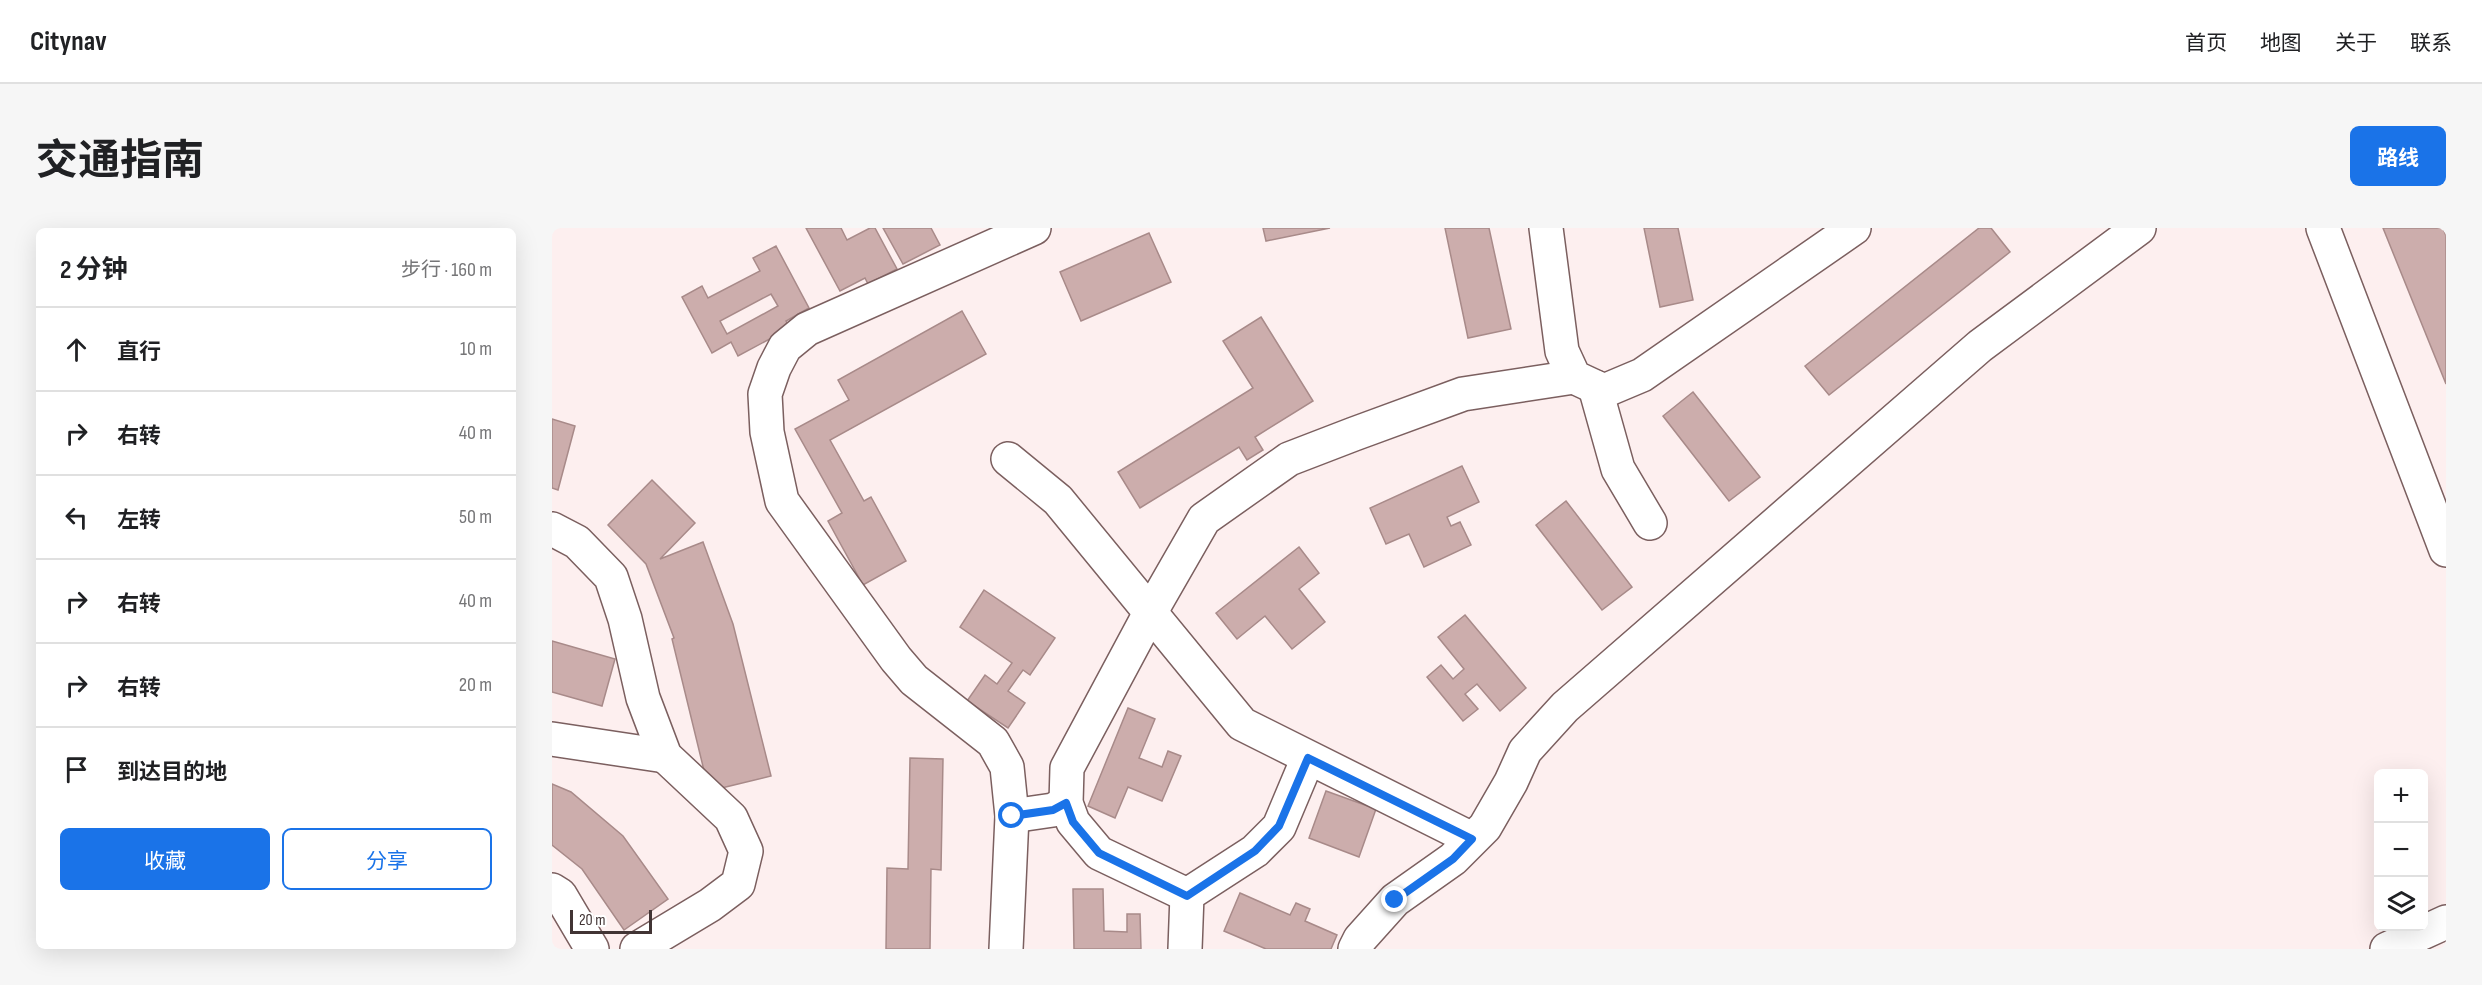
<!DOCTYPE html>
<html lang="zh">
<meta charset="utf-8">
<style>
body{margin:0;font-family:"Sofia Sans Condensed","Noto Sans SC",sans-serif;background:#f6f6f6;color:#202124}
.controls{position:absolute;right:18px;bottom:18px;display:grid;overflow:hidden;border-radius:9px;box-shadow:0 6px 24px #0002}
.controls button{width:54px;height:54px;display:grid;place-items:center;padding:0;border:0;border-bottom:2px solid #e0e0e0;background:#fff;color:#202124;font:30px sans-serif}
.scale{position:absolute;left:18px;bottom:15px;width:82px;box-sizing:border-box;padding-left:6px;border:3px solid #413434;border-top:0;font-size:16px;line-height:21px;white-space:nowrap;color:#413434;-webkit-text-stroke:4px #fff;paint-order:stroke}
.stop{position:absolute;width:18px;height:18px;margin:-14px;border:4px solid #1a73e8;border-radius:50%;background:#fff}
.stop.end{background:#1a73e8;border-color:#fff;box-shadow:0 2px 6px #0008}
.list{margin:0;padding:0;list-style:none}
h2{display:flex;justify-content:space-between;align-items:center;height:78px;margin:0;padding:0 24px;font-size:26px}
h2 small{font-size:20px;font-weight:400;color:#757577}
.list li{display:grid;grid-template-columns:39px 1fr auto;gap:18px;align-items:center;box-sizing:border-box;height:84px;padding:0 24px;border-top:2px solid #e0e0e0}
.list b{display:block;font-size:22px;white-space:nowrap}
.list em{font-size:20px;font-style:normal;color:#757577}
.actions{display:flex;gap:12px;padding:18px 24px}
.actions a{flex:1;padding:14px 0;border:2px solid #1a73e8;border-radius:9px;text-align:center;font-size:21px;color:#1a73e8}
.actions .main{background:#1a73e8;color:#fff}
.icon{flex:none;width:33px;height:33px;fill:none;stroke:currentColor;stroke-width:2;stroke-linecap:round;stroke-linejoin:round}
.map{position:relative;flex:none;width:1894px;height:721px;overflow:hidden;border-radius:9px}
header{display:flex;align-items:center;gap:36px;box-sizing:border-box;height:84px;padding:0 30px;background:#fff;border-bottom:2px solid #e0e0e0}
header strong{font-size:28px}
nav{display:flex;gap:33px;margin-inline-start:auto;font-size:21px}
.intro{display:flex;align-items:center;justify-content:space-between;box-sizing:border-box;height:144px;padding:0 36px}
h1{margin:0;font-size:42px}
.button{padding:15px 27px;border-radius:9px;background:#1a73e8;color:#fff;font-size:21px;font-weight:700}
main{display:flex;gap:36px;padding:0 36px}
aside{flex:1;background:#fff;border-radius:9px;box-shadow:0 6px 24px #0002}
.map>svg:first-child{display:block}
.building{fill:#ccadac;stroke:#a88a89;stroke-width:1.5;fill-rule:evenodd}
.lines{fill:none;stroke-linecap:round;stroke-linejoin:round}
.minor-casing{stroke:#7b5f5f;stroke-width:36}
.minor{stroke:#fff;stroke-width:33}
.route{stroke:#1a73e8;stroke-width:8}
</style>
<header>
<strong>Citynav</strong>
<nav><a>首页</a><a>地图</a><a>关于</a><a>联系</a></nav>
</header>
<div class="intro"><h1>交通指南</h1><a class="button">路线</a></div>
<main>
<aside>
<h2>2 分钟<small>步行 · 160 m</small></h2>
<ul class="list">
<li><svg class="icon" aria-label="ahead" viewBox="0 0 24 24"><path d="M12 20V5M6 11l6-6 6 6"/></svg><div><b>直行</b></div><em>10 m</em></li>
<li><svg class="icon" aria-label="right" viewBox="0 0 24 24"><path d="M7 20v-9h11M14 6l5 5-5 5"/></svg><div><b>右转</b></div><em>40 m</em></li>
<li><svg class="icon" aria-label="left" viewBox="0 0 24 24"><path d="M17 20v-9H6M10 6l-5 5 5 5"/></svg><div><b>左转</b></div><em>50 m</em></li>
<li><svg class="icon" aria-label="right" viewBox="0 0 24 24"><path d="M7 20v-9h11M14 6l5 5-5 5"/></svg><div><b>右转</b></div><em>40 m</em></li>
<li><svg class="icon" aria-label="right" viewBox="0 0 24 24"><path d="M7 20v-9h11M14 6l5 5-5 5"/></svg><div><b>右转</b></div><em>20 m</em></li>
<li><svg class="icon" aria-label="arrive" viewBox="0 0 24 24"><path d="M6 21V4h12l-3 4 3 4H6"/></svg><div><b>到达目的地</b></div></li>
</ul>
<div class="actions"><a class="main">收藏</a><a>分享</a></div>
</aside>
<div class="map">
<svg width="1894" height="721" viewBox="0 0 1894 721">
<rect width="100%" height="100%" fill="#fdefef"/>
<g class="building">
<path d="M254 0H289L295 12 318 0H323L345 41 316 56 313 50 288 63Z"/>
<path d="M331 0H379L388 17 351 36Z"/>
<path d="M711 0H778L714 13Z"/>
<path d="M893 0H937L959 101 916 110Z"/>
<path d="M1092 0H1126L1141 72 1108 79Z"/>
<path d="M1427 0H1439L1458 24 1277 167 1253 138Z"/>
<path d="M1831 0H1891L1894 8V156Z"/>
<path d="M597 5 619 54 529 93 508 44Z"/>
<path d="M224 18 257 80 234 93 238 100 186 128 179 114 160 125 130 69 150 58 156 70 208 43 201 30ZM219 66 226 78 175 106 168 93Z"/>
<path d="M410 83 434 126 278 212 312 273 319 269 354 333 311 357 276 293 290 285 243 201 297 172 286 152Z"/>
<path d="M709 89 761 173 703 209 711 222 695 232 687 219 588 280 566 244 701 160 671 113Z"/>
<path d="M1141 164 1208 249 1177 273 1111 188Z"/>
<path d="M0 191 23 198 6 262 0 260Z"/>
<path d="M910 238 927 274 895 289 899 298 908 294 919 317 872 339 857 306 834 316 818 280Z"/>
<path d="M100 252 143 295 108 331 151 314 181 396 219 548 157 563 120 411 122 410 94 336 56 297Z"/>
<path d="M1014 273 1080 359 1050 382 984 297Z"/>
<path d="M747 319 767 345 747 361 773 394 740 421 713 388 685 411 664 385Z"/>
<path d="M432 362 503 410 478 447 471 442 456 463 473 475 456 500 415 473 433 447 445 456 460 435 408 399Z"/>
<path d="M913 387 974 460 948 483 925 456 913 466 926 481 911 493 875 449 889 437 901 451 912 441 886 409Z"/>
<path d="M0 413 63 431 50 478 0 464Z"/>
<path d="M576 480 603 491 587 530 610 539 616 523 629 528 610 573 576 559 563 590 536 578Z"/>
<path d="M358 530 391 531 389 642 379 641 378 721H334L335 640 356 641Z"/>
<path d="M0 556 19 564 71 608 116 671 72 702 30 641 0 617Z"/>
<path d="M774 563 824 581 807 629 757 610Z"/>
<path d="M521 661H551L552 703 575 704V686H588L589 721H522Z"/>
<path d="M688 665 738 687 744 675 758 681 753 693 785 707 779 721H714L672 703Z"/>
</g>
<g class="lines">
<defs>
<g id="minor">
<path d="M994 0 1010 123 1022 149 1052 163 1090 147 1302 0"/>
<path d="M1771 0 1894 322"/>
<path d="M1043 159 1066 241 1098 295"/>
<path d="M456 231 506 272 690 496 920 611"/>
<path d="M0 301 25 314 59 349 73 391 91 470 113 528 179 590 194 623 186 656 158 677 85 721"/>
<path d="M0 511 113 528"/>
<path d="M460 588 501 582 514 575"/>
<path d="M0 662 8 667 40 721"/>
<path d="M635 667 547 625 521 594 514 575 515 540 598 385 652 291 737 231 802 206 911 166 1022 149"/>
<path d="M454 721 460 588 455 539 441 514 362 452 344 431 230 273 215 204 213 166 222 140 233 119 255 101 482 0"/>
<path d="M633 721 635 667 703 623 727 599 756 530"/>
<path d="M803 721 808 711 843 672 901 631 933 599 959 554 973 523 1013 479 1428 118 1587 0"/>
<path d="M1835 721 1894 694"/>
</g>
</defs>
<use href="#minor" class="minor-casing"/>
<use href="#minor" class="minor"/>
</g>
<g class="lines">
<path class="route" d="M460 588 501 582 514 575 521 594 547 625 635 668 703 623 727 598 756 530 920 611 901 631 843 672"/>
</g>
</svg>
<div class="controls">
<button>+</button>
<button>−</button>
<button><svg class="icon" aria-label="layers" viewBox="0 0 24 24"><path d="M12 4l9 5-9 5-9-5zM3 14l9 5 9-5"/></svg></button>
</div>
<div class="scale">20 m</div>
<div class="stop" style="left:460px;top:588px"></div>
<div class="stop end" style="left:843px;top:672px"></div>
</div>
</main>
